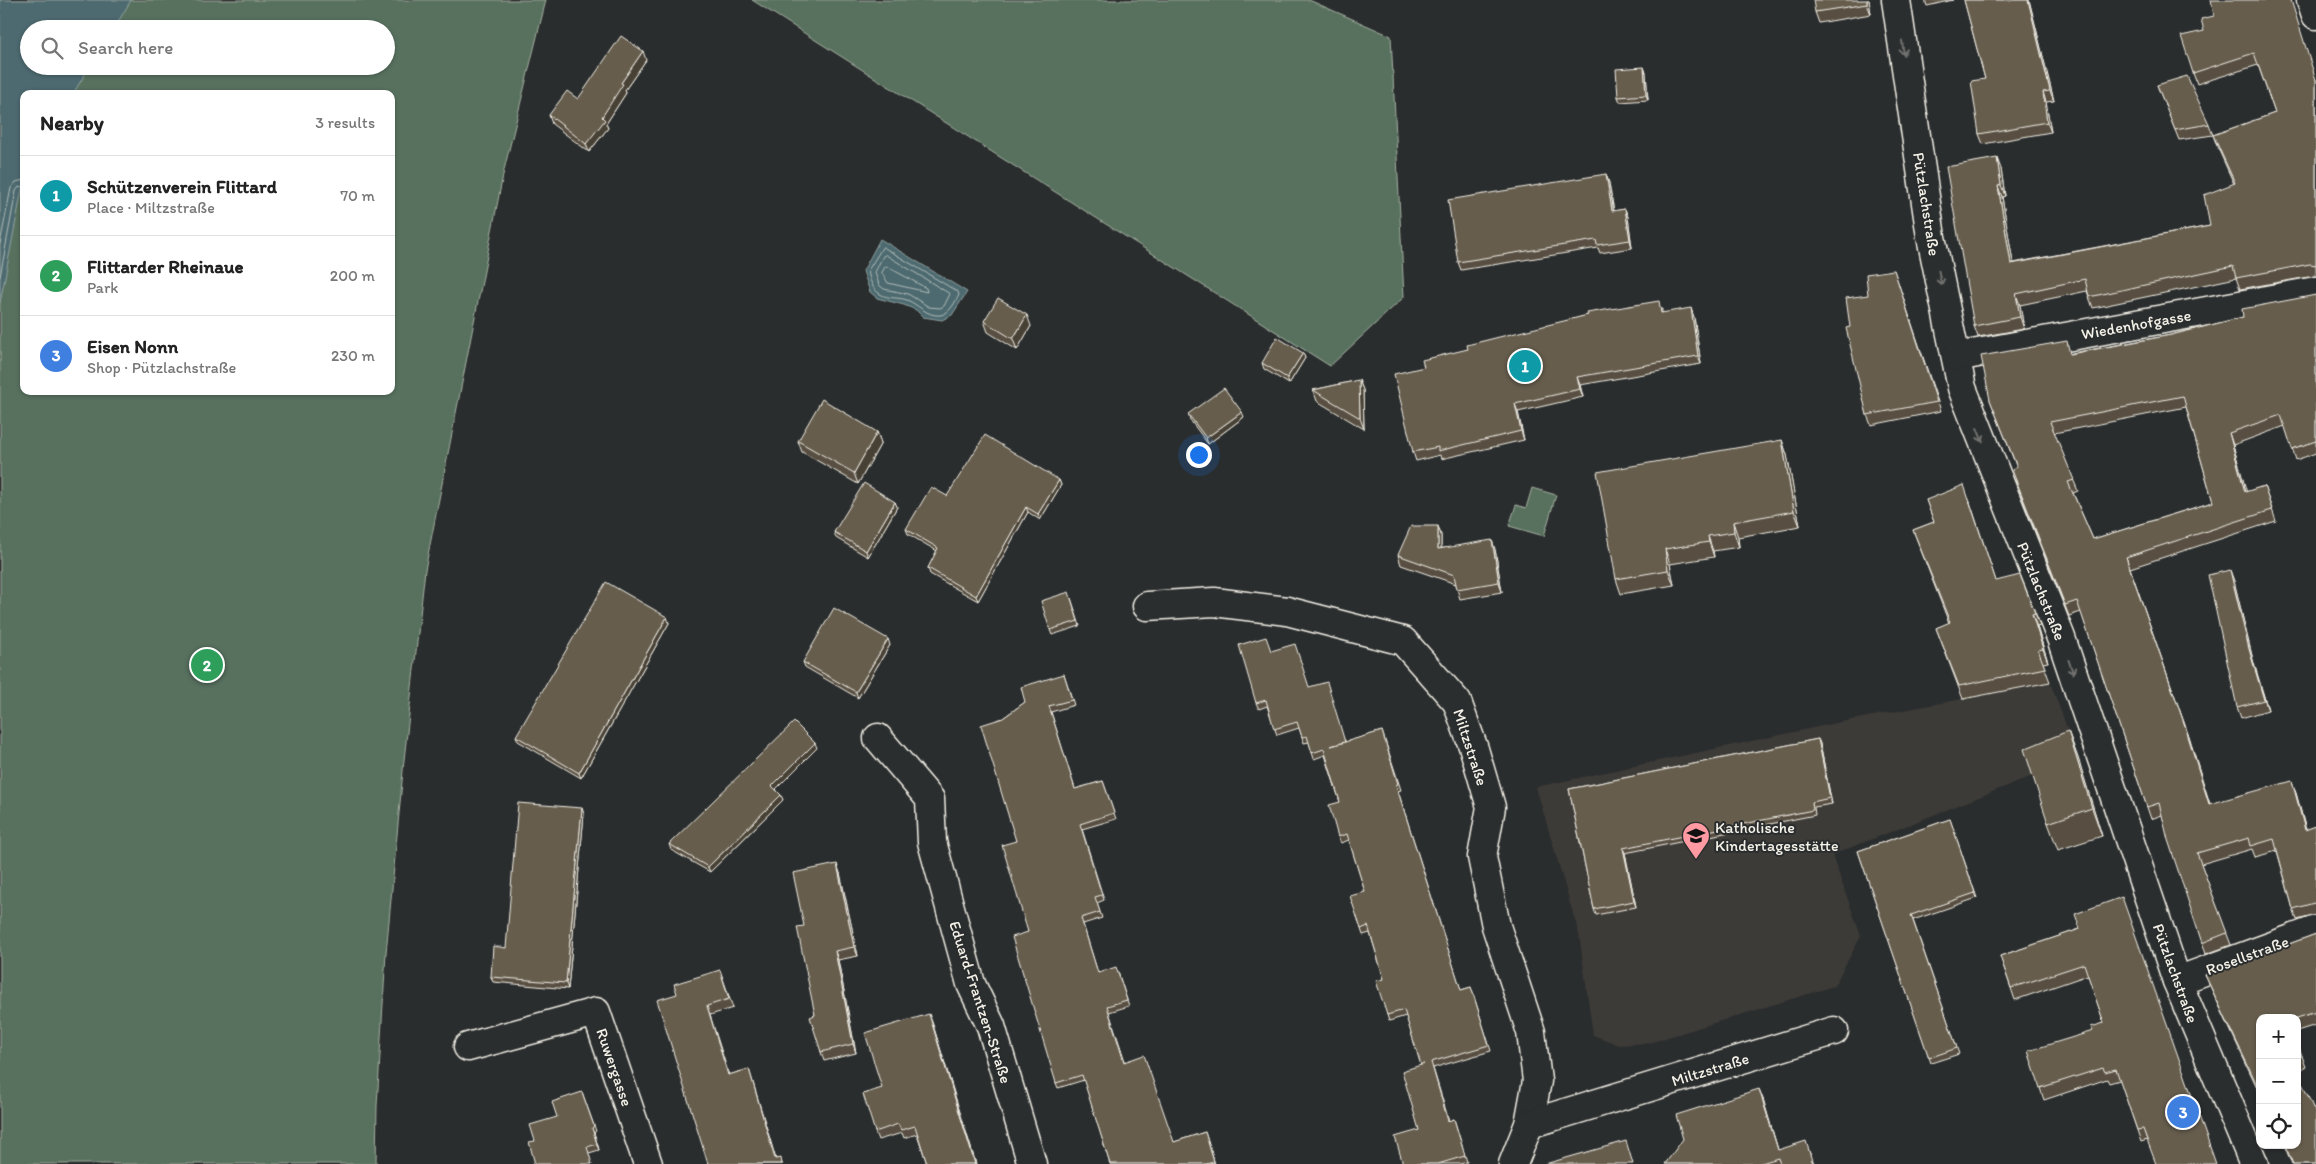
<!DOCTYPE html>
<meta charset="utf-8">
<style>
body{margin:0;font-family:Itim,sans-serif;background:#f2f2f2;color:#222}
.controls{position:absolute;right:15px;bottom:15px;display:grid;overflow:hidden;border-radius:10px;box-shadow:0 1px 4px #0004}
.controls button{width:45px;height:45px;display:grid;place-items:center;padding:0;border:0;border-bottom:1px solid #e0e0e0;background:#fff;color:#222;font:25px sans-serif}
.you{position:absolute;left:1198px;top:454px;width:18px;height:18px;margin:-12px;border:4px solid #fff;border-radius:50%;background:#1a73e8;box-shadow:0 0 0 8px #1a73e833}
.badge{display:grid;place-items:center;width:32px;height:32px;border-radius:50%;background:#85585c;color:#fff;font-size:16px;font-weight:700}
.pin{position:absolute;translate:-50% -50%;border:2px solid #fff;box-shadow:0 1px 5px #0006}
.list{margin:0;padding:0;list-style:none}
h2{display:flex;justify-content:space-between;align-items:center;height:65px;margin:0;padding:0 20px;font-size:21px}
h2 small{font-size:16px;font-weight:400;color:#767676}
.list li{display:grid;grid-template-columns:32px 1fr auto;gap:15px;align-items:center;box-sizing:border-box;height:80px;padding:0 20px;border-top:1px solid #e0e0e0}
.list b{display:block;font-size:19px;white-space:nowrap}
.list p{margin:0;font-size:16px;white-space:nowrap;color:#767676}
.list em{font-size:16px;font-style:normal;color:#767676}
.icon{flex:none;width:28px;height:28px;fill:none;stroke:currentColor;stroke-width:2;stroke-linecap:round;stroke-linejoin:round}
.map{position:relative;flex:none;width:2316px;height:1164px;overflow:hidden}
.search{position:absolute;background:#fff;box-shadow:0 1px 4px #0004;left:20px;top:20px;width:375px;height:55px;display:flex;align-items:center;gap:12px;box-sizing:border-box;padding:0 18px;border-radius:28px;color:#767676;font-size:19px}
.panel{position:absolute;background:#fff;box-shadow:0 1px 4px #0004;left:20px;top:90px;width:375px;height:305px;border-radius:10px}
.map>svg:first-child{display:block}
.built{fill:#3c3b37}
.green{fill:#59715e;stroke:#a6b1a3;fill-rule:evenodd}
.water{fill:#4d6b70;stroke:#90a1a0}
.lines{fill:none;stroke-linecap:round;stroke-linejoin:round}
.shore{stroke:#b1bbb8;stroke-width:1}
.street-casing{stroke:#f4f1e8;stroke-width:31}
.street{stroke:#2a2d2e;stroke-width:28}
.wall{fill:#585042;stroke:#f4f1e8;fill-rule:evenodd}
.shaded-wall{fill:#474136;stroke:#f4f1e8}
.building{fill:#665d4d;stroke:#f4f1e8;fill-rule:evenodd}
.oneway{stroke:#71726f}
.labels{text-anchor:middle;stroke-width:4;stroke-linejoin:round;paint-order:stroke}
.street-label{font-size:16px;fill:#f4f1e8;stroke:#2a2d2e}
.poi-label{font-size:16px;fill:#f4f1e8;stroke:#2a2d2e;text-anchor:start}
</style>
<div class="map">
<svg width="2316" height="1164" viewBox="0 0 2316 1164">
<rect width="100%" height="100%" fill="#2a2d2e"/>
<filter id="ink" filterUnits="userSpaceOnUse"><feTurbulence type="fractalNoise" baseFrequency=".02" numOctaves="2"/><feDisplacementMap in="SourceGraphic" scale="10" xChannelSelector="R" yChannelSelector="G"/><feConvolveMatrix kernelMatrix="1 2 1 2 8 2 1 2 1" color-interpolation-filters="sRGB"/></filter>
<g filter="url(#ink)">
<path class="built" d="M2050 682 2078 758 1832 855 1861 936 1834 986 1649 1043 1619 1045 1593 1035 1579 934 1536 787 1836 723Z"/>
<g class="green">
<path d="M0 0H546L504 170 425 570 404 760 386 953 377 1106 376 1164H0ZM29 29H386V66H29ZM24 94H391V391H24Z"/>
<path d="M752 0H1309L1391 36 1404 297 1330 366Z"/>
<path d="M1532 488 1556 495 1544 536 1509 526 1516 505 1526 508Z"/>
</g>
<g class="water">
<path d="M0 0H131L114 29H29V66H90L73 94H24V179L0 303Z"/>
<path d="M880 239 967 292 952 315 942 320 923 317 916 310 904 305 877 298 870 292 863 271Z"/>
</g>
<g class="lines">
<g class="shore">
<path d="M0 244 11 188 16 182 24 180"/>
<path d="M883 247 958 292 959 295C955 302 950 313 941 315 927 317 918 304 907 300 898 297 888 299 880 294 872 289 870 280 868 271Z"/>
<path d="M886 255 950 294 944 306 940 308 929 307 908 294 884 289 879 285 875 272 883 256Z"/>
<path d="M886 266 926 288 927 292 888 283 882 273Z"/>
<path d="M0 277 16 191 19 187 24 186"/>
</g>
<defs>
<g id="street">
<path d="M1896 0 1931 237 1962 388 2061 638 2177 981 2254 1164"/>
<path d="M2311 0 2316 15"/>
<path d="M1956 357 2316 291"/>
<path d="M1147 606 1214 602 1287 611 1403 641 1457 702 1474 749 1491 807 1482 857 1496 926 1531 1032 1537 1081 1529 1124 1513 1164"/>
<path d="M878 738 930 799 932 842 971 984 991 1026 1032 1164"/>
<path d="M2177 981 2316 930"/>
<path d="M468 1047 596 1012 648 1164"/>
<path d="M1529 1124 1834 1031"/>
</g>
</defs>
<use href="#street" class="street-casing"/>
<use href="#street" class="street"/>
</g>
<g class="wall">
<path d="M1869 0 1871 14 1819 23 1815 12Z"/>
<path d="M1925 0H1953L1927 6Z"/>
<path d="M1964 0H2029L2054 101 2046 102 2051 132 1983 144 1979 134 1985 79Z"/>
<path d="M2204 31 2316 79V276H2314L2240 289 2236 278 2093 308 2089 297 2087 291 2020 305 2024 329 1978 337 1974 326 2001 169 2005 196 2002 197 2013 263 2210 226 2234 184 2217 146 2213 135 2275 113 2258 65 2197 84 2193 73Z"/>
<path d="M646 60 625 90 626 93 606 124 608 128 589 152 552 124 549 115 578 99Z"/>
<path d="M1644 67 1646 73 1648 100 1620 102 1618 97Z"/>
<path d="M2157 85 2209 124 2213 135 2179 140Z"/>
<path d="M1606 174 1609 183 1614 211 1625 209 1628 217 1632 248 1600 253 1598 248 1461 270 1458 262Z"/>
<path d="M1894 270 1941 411 1871 425 1867 415 1850 327 1868 295Z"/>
<path d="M2316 295V453L2296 460 2285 426 2233 445 2246 492 2264 486 2276 521 2130 568 2188 734 2210 804 2296 793 2306 830 2316 826V915L2297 920 2293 909 2277 851 2255 857 2252 849 2201 864 2231 945 2206 954 2162 815 2151 819 2081 612 2069 616 2016 481 2017 468 1990 400 2072 353 2171 335 2243 317ZM2186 407 2213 502 2093 539 2073 493 2078 491 2054 433Z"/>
<path d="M1662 309V313L1694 317 1701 364 1580 385 1583 397 1518 412 1524 440 1441 459 1440 455 1416 461 1413 452 1424 367 1468 349 1588 315Z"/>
<path d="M984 321 1031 326 1017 350 988 332Z"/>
<path d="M1303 353 1305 358 1289 384 1264 369 1262 363Z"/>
<path d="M1359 380 1363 390 1364 429 1317 401 1313 390Z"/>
<path d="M1188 414 1244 417 1208 444 1190 420Z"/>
<path d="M877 432 881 443 858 484 802 452 798 441Z"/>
<path d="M1782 440 1787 455 1800 526 1738 537 1739 547 1713 551 1714 557 1670 564 1674 585 1621 594 1616 579Z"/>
<path d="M1059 480 1061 485 1040 520 1028 512 978 601 930 574 928 568 937 551 908 534 906 529 947 496Z"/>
<path d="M1969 499 1996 581 2035 613 2040 626 2037 627 2048 662 2043 663 2050 682 1963 699 1936 628 1949 623 1913 530 1934 522 1926 500Z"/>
<path d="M895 502 897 507 868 557 836 538 834 532Z"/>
<path d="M1438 526 1441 535V548L1495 549 1502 592 1460 599 1457 589 1456 584 1401 565 1398 555Z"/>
<path d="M2234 581 2253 660 2268 710 2241 718 2237 707Z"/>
<path d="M1071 598 1080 626 1052 635 1050 630Z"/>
<path d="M667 617 669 623 581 778 518 741 516 736Z"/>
<path d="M890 645 858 698 805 667 803 662Z"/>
<path d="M1271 651 1309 687 1346 742 1382 731 1401 790 1398 791 1461 990 1471 987 1491 1051 1433 1068 1449 1121 1454 1119 1467 1162 1460 1164H1403L1419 1130 1421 1065 1406 1016 1389 1021 1387 1015 1384 979 1370 933 1363 935 1361 929 1365 892 1349 840 1341 843 1338 837 1340 802 1325 755 1314 759 1309 742 1304 743 1299 728 1277 735 1267 706 1259 709 1256 703Z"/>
<path d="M1064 674 1074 705 1051 712 1075 789 1103 781 1116 819 1082 829 1104 900 1097 903 1102 918 1083 924 1098 973 1118 972 1129 1006 1109 1012 1125 1061 1174 1142 1205 1132 1215 1164H1110L1084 1080 1058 1088 1056 1083 1028 932 1016 841 1003 718Z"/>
<path d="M2068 731 2078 758 2102 836 2058 850 2048 823Z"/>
<path d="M1818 739 1820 744 1832 804 1814 807 1815 815 1625 853 1636 907 1596 915 1594 909 1569 789Z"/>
<path d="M817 748 776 789 783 800 710 872 671 850 669 844Z"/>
<path d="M584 814 568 989 493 982 491 977 506 948Z"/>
<path d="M1950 819 1977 898 1913 920 1959 1054 1931 1063 1858 851Z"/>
<path d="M840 873 858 956 838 960 856 1053 824 1061 821 1052 815 1015 804 926Z"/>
<path d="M2080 929 2147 1140 2141 1142 2120 1080 2109 1083 2107 1079 2044 1100 2040 1088 2093 1031 2104 1023 2088 975 2015 1000 2000 956Z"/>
<path d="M2316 934V1025L2297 1031V1018H2260V1094L2210 986 2205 975Z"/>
<path d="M720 970 733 1008 710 1015 729 1075 749 1069 776 1159 783 1164H708L677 994Z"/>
<path d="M932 1022 976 1164H927L917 1134 904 1138 902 1133 878 1140 875 1132 882 1088Z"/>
<path d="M2297 1042 2306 1067 2297 1071Z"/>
<path d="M1763 1099 1778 1150 1810 1151 1814 1164H1665Z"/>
<path d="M596 1131 594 1133 599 1150 589 1153 533 1164Z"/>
<path d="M2284 1145H2297L2316 1164H2292Z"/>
</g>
<g class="shaded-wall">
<path d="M1867 0H1869L1871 14 1867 4Z"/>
<path d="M2028 0H2029L2054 101 2050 91Z"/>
<path d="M643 51 646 60 625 90 626 93 606 124 608 128 589 152 586 144 602 117 621 83Z"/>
<path d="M1644 67 1646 73 1648 100 1646 95Z"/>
<path d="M2043 92 2046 102 2051 132 2047 122Z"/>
<path d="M1997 158 2001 169 2005 196 2001 185Z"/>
<path d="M1606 174 1609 183 1615 219 1612 211Z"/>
<path d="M1998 186 2002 197 2015 275 2011 264Z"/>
<path d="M1625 209 1628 217 1632 248 1630 240Z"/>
<path d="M2016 294 2020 305 2024 329 2020 317Z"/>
<path d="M1691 308 1694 317 1701 364 1698 356Z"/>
<path d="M1027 315 1031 326 1017 350 1013 339Z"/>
<path d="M1303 353 1305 358 1289 384 1287 378Z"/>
<path d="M1577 377 1580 385 1583 397 1580 389Z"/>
<path d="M1359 380 1363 390 1364 429 1360 418Z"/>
<path d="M1515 404 1518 412 1524 440 1521 431Z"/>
<path d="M1242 412 1244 417 1208 444 1206 438Z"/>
<path d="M877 432 881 443 858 484 854 473Z"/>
<path d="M2229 433 2233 445 2250 503 2245 492Z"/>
<path d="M1782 440 1787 455 1800 526 1794 511Z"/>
<path d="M1059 480 1061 485 1040 520 1038 514Z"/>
<path d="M895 502 897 507 868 557 866 551Z"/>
<path d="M1026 507 1028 512 978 601 976 596Z"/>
<path d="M1733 522 1738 537 1739 547 1734 532Z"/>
<path d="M1438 526 1441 535V558L1438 549Z"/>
<path d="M1708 536 1713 551 1714 557 1709 542Z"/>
<path d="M1492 540 1495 549 1502 592 1499 582Z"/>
<path d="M1665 549 1670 564 1674 585 1668 570Z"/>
<path d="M2126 557 2188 734 2213 815Z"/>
<path d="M2230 570 2234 581 2253 660 2268 710 2249 649Z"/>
<path d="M2032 614 2037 627 2048 662 2043 649Z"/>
<path d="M667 617 669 623 581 778 579 773Z"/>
<path d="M888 639 890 645 858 698 856 692Z"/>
<path d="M2068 731 2078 758 2102 836 2092 808Z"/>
<path d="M1818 739 1820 744 1832 804 1830 798Z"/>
<path d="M815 743 817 748 774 791 772 786Z"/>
<path d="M2292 781 2296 793 2309 842 2305 830Z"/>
<path d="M781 795 783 800 710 872 708 867Z"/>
<path d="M582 808 584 814 568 989 566 983Z"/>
<path d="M1623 848 1625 853 1636 907 1634 901Z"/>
<path d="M837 864 840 873 858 956 854 947Z"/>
<path d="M835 951 838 960 856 1053 853 1044Z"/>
<path d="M929 1014 932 1022 976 1164H975Z"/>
<path d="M1759 1089 1763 1099 1781 1160 1778 1150Z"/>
<path d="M582 1092 596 1131 594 1133 599 1150 592 1128Z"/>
</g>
<g class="building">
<path d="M1813 0H1867V4L1815 12Z"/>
<path d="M1964 0H2028L2050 91 2043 92 2047 122 1979 134 1971 81 1985 79Z"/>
<path d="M2211 0H2291L2316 80V265L2310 264 2236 278 2233 266 2089 297 2085 279 2016 294 2020 317 1974 326 1946 167 1997 158 2001 185 1998 186 2011 264 2210 226 2204 195 2235 183 2213 135 2275 113 2254 53 2193 73 2181 36 2204 31 2201 19 2214 16Z"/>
<path d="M621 36 643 51 621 83 623 84 602 117 605 120 586 144 549 115 567 91 578 99Z"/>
<path d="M1644 67 1646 95 1618 97 1616 69Z"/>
<path d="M2187 76 2209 124 2175 130 2157 85Z"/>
<path d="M1606 174 1612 211 1625 209 1630 240 1597 245 1596 240 1458 262 1448 200Z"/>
<path d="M1894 270 1937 402 1867 415 1846 328 1850 327 1846 298 1868 295 1866 274Z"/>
<path d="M2316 295V441L2292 449 2281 415 2229 433 2245 492 2264 486 2272 510 2126 557 2184 723 2209 804 2292 781 2305 830 2316 826V904L2314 903 2293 909 2274 839 2251 846 2249 838 2197 853 2227 933 2202 943 2168 840 2159 803 2147 807 2077 601 2065 605 2012 470 2017 467 1990 400 1981 356 2067 341 2070 354 2171 335 2243 317 2242 309ZM2183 396 2213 502 2093 539 2068 482 2074 480 2050 422Z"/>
<path d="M998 298 1027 315 1013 339 984 321Z"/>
<path d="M1659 301 1661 313 1691 308 1698 356 1577 377 1580 389 1515 404 1521 431 1438 451V447L1413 452 1394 374 1424 367 1422 360 1468 349 1467 345 1588 315 1587 313Z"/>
<path d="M1277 337 1303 353 1287 378 1262 363Z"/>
<path d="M1359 380 1360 418 1313 390Z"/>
<path d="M1224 388 1242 412 1206 438 1188 414Z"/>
<path d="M822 399 877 432 854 473 798 441Z"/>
<path d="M985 435 1059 480 1038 514 1026 507 976 596 928 568 938 548 906 529 931 487 947 496Z"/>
<path d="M1782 440 1794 511 1733 522 1734 532 1708 536 1709 542 1665 549 1668 570 1616 579 1597 472Z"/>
<path d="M864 483 895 502 866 551 834 532Z"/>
<path d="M1964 485 1996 581 2020 575 2035 613 2032 614 2043 649 2038 650 2045 668 1959 686 1936 628 1950 622 1913 530 1934 522 1926 500Z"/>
<path d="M1411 526H1438V549L1492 540 1499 582 1457 589 1454 575 1398 555Z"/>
<path d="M2230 570 2249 649 2264 700 2237 707 2208 575Z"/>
<path d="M606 582 667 617 579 773 516 736Z"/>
<path d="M1069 592 1078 621 1050 630 1041 601Z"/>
<path d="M834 608 888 639 856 692 803 662Z"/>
<path d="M1266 637 1271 651 1295 644 1309 687 1327 682 1345 742 1331 746 1382 731 1398 784 1396 785 1461 990 1471 987 1489 1045 1431 1062 1448 1121 1454 1119 1465 1156 1438 1164H1403L1395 1137 1419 1130 1402 1071 1424 1064 1421 1065 1404 1010 1387 1015 1376 981 1384 979 1368 926 1361 929 1350 896 1365 892 1347 834 1338 837 1329 805 1340 802 1324 749 1312 753 1307 736 1302 737 1297 722 1274 729 1266 700 1256 703 1239 645Z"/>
<path d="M1064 674 1072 700 1049 706 1075 789 1103 781 1114 813 1080 824 1102 895 1095 897 1100 912 1081 918 1098 973 1116 967 1127 1000 1107 1006 1124 1062 1144 1055 1174 1142 1205 1132 1214 1162 1206 1164H1110L1082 1075 1056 1083 1012 937 1028 932 1002 845 1016 841 981 725 1003 718 1025 702 1021 687Z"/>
<path d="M794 722 815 743 772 786 781 795 708 867 669 844Z"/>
<path d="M2068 731 2092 808 2048 823 2024 749Z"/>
<path d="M1818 739 1830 798 1812 802 1813 810 1623 848 1634 901 1594 909 1569 789Z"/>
<path d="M518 803 582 808 566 983 491 977 493 946 506 948Z"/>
<path d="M1950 819 1975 893 1911 915 1957 1048 1929 1058 1858 851Z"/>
<path d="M837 864 854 947 835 951 853 1044 821 1052 810 1017 815 1015 797 927 804 926 793 873Z"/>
<path d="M2122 897 2216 1164H2156L2143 1129 2137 1130 2116 1069 2105 1072 2103 1068 2040 1088 2028 1051 2093 1031 2091 1027 2104 1023 2084 964 2011 988 2000 956 2080 929 2075 914Z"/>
<path d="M2316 934V1012L2297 1018H2260V1091L2205 975Z"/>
<path d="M720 970 729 999 707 1006 728 1075 749 1069 775 1159 781 1158 782 1164H708L657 1000 677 994 674 984Z"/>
<path d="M929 1014 975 1164H927L915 1126 901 1130 898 1124 875 1132 863 1094 882 1088 865 1033Z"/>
<path d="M2297 1042 2302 1056 2297 1058Z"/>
<path d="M2297 1072 2316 1114V1164H2293L2285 1145H2297Z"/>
<path d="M1759 1089 1778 1150 1806 1141 1813 1164H1780L1778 1158 1758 1164H1665L1683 1139 1676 1115Z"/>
<path d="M582 1092 594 1126 592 1128 597 1144 587 1147 592 1164H533H535L529 1142 535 1141 530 1125 557 1117 552 1102Z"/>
<path d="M1626 1141 1633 1164H1545Z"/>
</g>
<defs><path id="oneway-shaft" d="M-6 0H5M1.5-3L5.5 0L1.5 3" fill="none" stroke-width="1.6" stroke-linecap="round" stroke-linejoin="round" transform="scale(1.25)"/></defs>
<g class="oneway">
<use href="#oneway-shaft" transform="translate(1903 48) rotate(82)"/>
<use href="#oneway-shaft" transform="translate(1940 278) rotate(78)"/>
<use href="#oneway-shaft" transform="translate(1980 435) rotate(68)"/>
<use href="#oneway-shaft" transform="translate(2071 667) rotate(70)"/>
</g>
</g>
<defs>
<symbol id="school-pin" viewBox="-11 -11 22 30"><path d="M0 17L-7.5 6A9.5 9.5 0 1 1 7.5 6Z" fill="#ff9aa2" stroke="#2a2d2e"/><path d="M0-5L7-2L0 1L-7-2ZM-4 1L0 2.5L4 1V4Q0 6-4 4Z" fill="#111"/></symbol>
</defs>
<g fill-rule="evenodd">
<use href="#school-pin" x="1680" y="820" width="32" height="43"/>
</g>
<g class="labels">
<g class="street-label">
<text transform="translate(1927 204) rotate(81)" y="6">Pützlachstraße</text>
<text transform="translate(2136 324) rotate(-10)" y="6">Wiedenhofgasse</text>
<text transform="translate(2042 591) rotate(68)" y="6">Pützlachstraße</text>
<text transform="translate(1471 747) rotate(72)" y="6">Miltzstraße</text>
<text transform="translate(2247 955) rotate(-20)" y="6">Rosellstraße</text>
<text transform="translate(2176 973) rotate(70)" y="6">Pützlachstraße</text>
<text transform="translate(981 1002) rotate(72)" y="6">Eduard-Frantzen-Straße</text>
<text transform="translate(615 1067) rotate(71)" y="6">Ruwergasse</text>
<text transform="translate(1710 1069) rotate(-17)" y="6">Miltzstraße</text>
</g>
<g class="poi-label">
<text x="1715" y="833">Katholische<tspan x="1715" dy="18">Kindertagesstätte</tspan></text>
</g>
</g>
</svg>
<div class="controls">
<button>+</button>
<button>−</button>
<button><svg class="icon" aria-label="locate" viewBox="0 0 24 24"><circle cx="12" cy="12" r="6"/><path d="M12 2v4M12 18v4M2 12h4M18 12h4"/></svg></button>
</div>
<div class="you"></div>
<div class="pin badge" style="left:1525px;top:366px;background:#0f9aa8">1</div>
<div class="pin badge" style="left:207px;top:665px;background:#2e9e5b">2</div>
<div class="pin badge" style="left:2183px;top:1112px;background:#3f7fe0">3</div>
<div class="search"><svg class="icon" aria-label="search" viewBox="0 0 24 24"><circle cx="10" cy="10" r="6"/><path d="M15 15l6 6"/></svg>Search here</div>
<section class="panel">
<h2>Nearby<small>3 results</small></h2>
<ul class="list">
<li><span class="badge" style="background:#0f9aa8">1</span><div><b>Schützenverein Flittard</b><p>Place · Miltzstraße</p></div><em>70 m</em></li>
<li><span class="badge" style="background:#2e9e5b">2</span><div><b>Flittarder Rheinaue</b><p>Park</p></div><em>200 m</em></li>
<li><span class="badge" style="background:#3f7fe0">3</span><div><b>Eisen Nonn</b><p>Shop · Pützlachstraße</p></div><em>230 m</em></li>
</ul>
</section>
</div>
